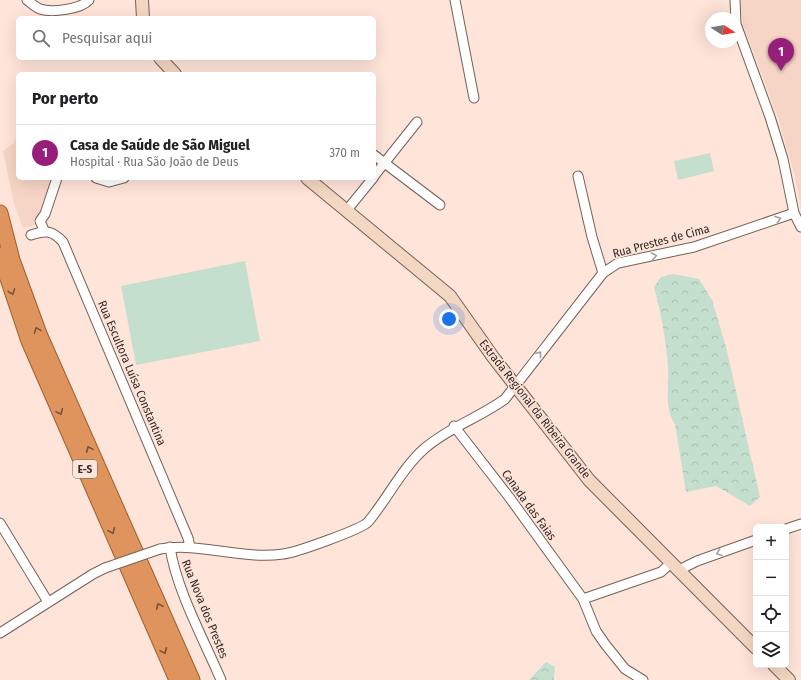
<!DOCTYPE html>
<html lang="pt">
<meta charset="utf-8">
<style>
body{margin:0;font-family:"Fira Sans Condensed",sans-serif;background:#f6f6f6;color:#202124}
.controls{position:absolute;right:12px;bottom:12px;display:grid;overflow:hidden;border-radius:6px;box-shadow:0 4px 16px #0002}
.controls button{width:36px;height:36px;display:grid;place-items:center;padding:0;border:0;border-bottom:1px solid #e0e0e0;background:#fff;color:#202124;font:20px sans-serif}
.compass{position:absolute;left:705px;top:12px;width:36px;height:36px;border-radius:50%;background:#fff;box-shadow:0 4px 16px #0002;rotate:101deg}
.you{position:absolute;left:449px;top:319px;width:14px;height:14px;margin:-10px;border:3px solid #fff;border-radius:50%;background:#1a73e8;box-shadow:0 0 0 6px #1a73e833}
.badge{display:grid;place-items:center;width:26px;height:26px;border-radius:50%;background:#981f79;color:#fff;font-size:13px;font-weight:700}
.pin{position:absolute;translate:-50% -33px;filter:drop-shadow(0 1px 2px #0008)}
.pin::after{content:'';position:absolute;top:21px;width:14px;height:12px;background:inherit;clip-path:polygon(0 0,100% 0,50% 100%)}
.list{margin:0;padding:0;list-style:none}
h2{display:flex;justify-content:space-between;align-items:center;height:52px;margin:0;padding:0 16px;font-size:17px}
h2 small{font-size:13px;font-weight:400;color:#757577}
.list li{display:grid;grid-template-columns:26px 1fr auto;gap:12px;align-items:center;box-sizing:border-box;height:56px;padding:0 16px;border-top:1px solid #e0e0e0}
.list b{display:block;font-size:15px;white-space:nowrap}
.list p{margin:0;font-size:13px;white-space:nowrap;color:#757577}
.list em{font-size:13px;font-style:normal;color:#757577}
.icon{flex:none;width:22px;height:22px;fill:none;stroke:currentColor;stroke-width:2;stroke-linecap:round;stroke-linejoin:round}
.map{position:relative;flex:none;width:801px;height:680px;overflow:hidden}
.search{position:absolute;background:#fff;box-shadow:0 4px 16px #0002;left:16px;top:16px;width:360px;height:44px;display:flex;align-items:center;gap:10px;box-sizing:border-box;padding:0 14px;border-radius:6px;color:#757577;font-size:15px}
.panel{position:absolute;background:#fff;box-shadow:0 4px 16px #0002;left:16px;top:72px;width:360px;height:108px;border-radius:6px}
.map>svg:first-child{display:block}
.built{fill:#f7d5c6}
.green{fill:#c4dfce}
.forest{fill:url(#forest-crowns)}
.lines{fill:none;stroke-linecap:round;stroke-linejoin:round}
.minor-casing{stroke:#776056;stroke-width:11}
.secondary-casing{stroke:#776056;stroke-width:14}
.trunk-casing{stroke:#9e5e30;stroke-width:17}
.minor{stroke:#fff;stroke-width:9}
.secondary{stroke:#f3d7c2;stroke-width:12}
.trunk{stroke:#df945e;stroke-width:15}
.minor-bridge-casing{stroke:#776056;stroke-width:11;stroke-linecap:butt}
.minor-bridge{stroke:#fff;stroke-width:9}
.oneway{stroke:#a49f9d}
.oneway2{stroke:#78543c}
.labels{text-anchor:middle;stroke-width:3;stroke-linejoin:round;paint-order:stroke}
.shield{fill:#ffe4d9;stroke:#71625c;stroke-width:1}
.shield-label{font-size:11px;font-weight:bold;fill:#342a26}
.street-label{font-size:12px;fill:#342a26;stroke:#ffe4d9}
</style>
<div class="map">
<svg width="801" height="680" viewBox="0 0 801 680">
<defs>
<pattern id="forest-crowns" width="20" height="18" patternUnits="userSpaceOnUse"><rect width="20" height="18" fill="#c4dfce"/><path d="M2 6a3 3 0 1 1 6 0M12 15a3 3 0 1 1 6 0" fill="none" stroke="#a9c0b1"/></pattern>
</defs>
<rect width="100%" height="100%" fill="#ffe4d9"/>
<g class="built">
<path d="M740 0H801V210L795 176 778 118 743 25Z"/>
<path d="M16 137 18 138V178H62L45 222 23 228 14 204 3 151 14 143Z"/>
</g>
<g class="green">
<path d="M710 153 714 171 678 180 674 161Z"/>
<path d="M245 261 260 341 136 365 121 286Z"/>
</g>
<g class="forest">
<path d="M673 274 699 279 712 300 726 347 760 497 750 506 716 486 686 492 675 424C664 408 669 386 668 367 666 340 661 313 654 287L661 277Z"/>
<path d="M546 662 555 667 554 680H529Z"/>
</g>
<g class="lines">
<defs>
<g id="minor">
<path d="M27 0C31 3 35 7 40 9 52 13 81 9 89 0"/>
<path d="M455 0 474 98"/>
<path d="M735 0 736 24 770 117 783 159 794 213 801 227"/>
<path d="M374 155 440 205"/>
<path d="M374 176 417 122"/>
<path d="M578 176 592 237 603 273"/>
<path d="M96 178 109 182 124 178"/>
<path d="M347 210 373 178"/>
<path d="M44 230 40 221 45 214 57 178"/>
<path d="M31 235C45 230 52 230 63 242L188 538 190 547"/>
<path d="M454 426 509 497 583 599 596 631 605 644 625 669 643 680"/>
<path d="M0 523 48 602"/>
<path d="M786 529 801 524"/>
<path d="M170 547C176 589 204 640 221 680"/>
<path d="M160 549C200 542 241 560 283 554 295 553 362 529 368 522 388 498 402 468 425 448 451 426 479 418 505 399L603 273 618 263 694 247 794 213"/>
<path d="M679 570 697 561 756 540"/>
<path d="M583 599 661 572 671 563"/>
<path d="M0 633 93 574 105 568"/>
</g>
<g id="secondary">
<path d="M142 0 143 18"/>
<path d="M160 58 175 74"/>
<path d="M307 178 450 296 493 357 589 480 756 648"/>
<path d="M774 665 789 680"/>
</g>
<g id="trunk">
<path d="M0 213 12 260 39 334 192 680"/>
<path d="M0 255 29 341 177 680"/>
</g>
</defs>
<use href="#minor" class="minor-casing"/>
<use href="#secondary" class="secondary-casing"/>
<use href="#trunk" class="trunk-casing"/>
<use href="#minor" class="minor"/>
<use href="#secondary" class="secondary"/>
<use href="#trunk" class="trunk"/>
<defs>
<path id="minor-bridge" d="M105 568 160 549"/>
</defs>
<use href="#minor-bridge" class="minor-bridge-casing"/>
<use href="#minor-bridge" class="minor-bridge"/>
</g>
<defs><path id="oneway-chevron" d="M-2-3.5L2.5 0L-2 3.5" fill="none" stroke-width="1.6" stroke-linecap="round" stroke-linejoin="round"/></defs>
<g class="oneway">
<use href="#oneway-chevron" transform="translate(778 219) rotate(-21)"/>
<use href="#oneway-chevron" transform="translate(654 256) rotate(-13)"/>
<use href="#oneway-chevron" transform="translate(539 354) rotate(-52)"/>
<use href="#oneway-chevron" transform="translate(719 553) rotate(160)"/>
</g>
<g class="oneway2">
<use href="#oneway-chevron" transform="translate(12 292) rotate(70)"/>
<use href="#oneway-chevron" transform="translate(37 330) rotate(-111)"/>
<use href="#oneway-chevron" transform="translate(60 412) rotate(66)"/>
<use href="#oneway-chevron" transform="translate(89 449) rotate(-114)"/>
<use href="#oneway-chevron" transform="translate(112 531) rotate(66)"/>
<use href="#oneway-chevron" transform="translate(159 606) rotate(-114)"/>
<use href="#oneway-chevron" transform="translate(164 651) rotate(66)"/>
</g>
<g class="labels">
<rect class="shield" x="73" y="460" width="24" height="18" rx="3"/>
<g class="shield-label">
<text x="85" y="473">E-S</text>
</g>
<g class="street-label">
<text transform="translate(661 241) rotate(-15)" y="4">Rua Prestes de Cima</text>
<text transform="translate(132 373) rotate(67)" y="4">Rua Escultora Luísa Constantina</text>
<text transform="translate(535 409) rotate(52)" y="4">Estrada Regional da Ribeira Grande</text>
<text transform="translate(529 505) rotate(54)" y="4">Canada das Faias</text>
<text transform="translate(205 609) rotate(68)" y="4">Rua Nova dos Prestes</text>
</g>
</g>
</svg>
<div class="controls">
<button>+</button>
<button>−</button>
<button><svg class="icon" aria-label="locate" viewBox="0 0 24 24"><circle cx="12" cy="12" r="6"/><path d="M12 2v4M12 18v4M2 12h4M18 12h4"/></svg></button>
<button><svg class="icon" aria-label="layers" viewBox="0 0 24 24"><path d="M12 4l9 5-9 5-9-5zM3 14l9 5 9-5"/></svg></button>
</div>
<svg class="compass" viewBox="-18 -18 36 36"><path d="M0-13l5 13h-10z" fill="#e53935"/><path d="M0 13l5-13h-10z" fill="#757577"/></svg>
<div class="you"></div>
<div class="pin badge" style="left:781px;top:71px">1</div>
<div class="search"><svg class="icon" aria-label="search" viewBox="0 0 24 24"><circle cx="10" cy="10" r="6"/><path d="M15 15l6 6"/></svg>Pesquisar aqui</div>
<section class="panel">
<h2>Por perto<small></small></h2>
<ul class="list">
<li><span class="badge">1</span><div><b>Casa de Saúde de São Miguel</b><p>Hospital · Rua São João de Deus</p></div><em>370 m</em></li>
</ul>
</section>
</div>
